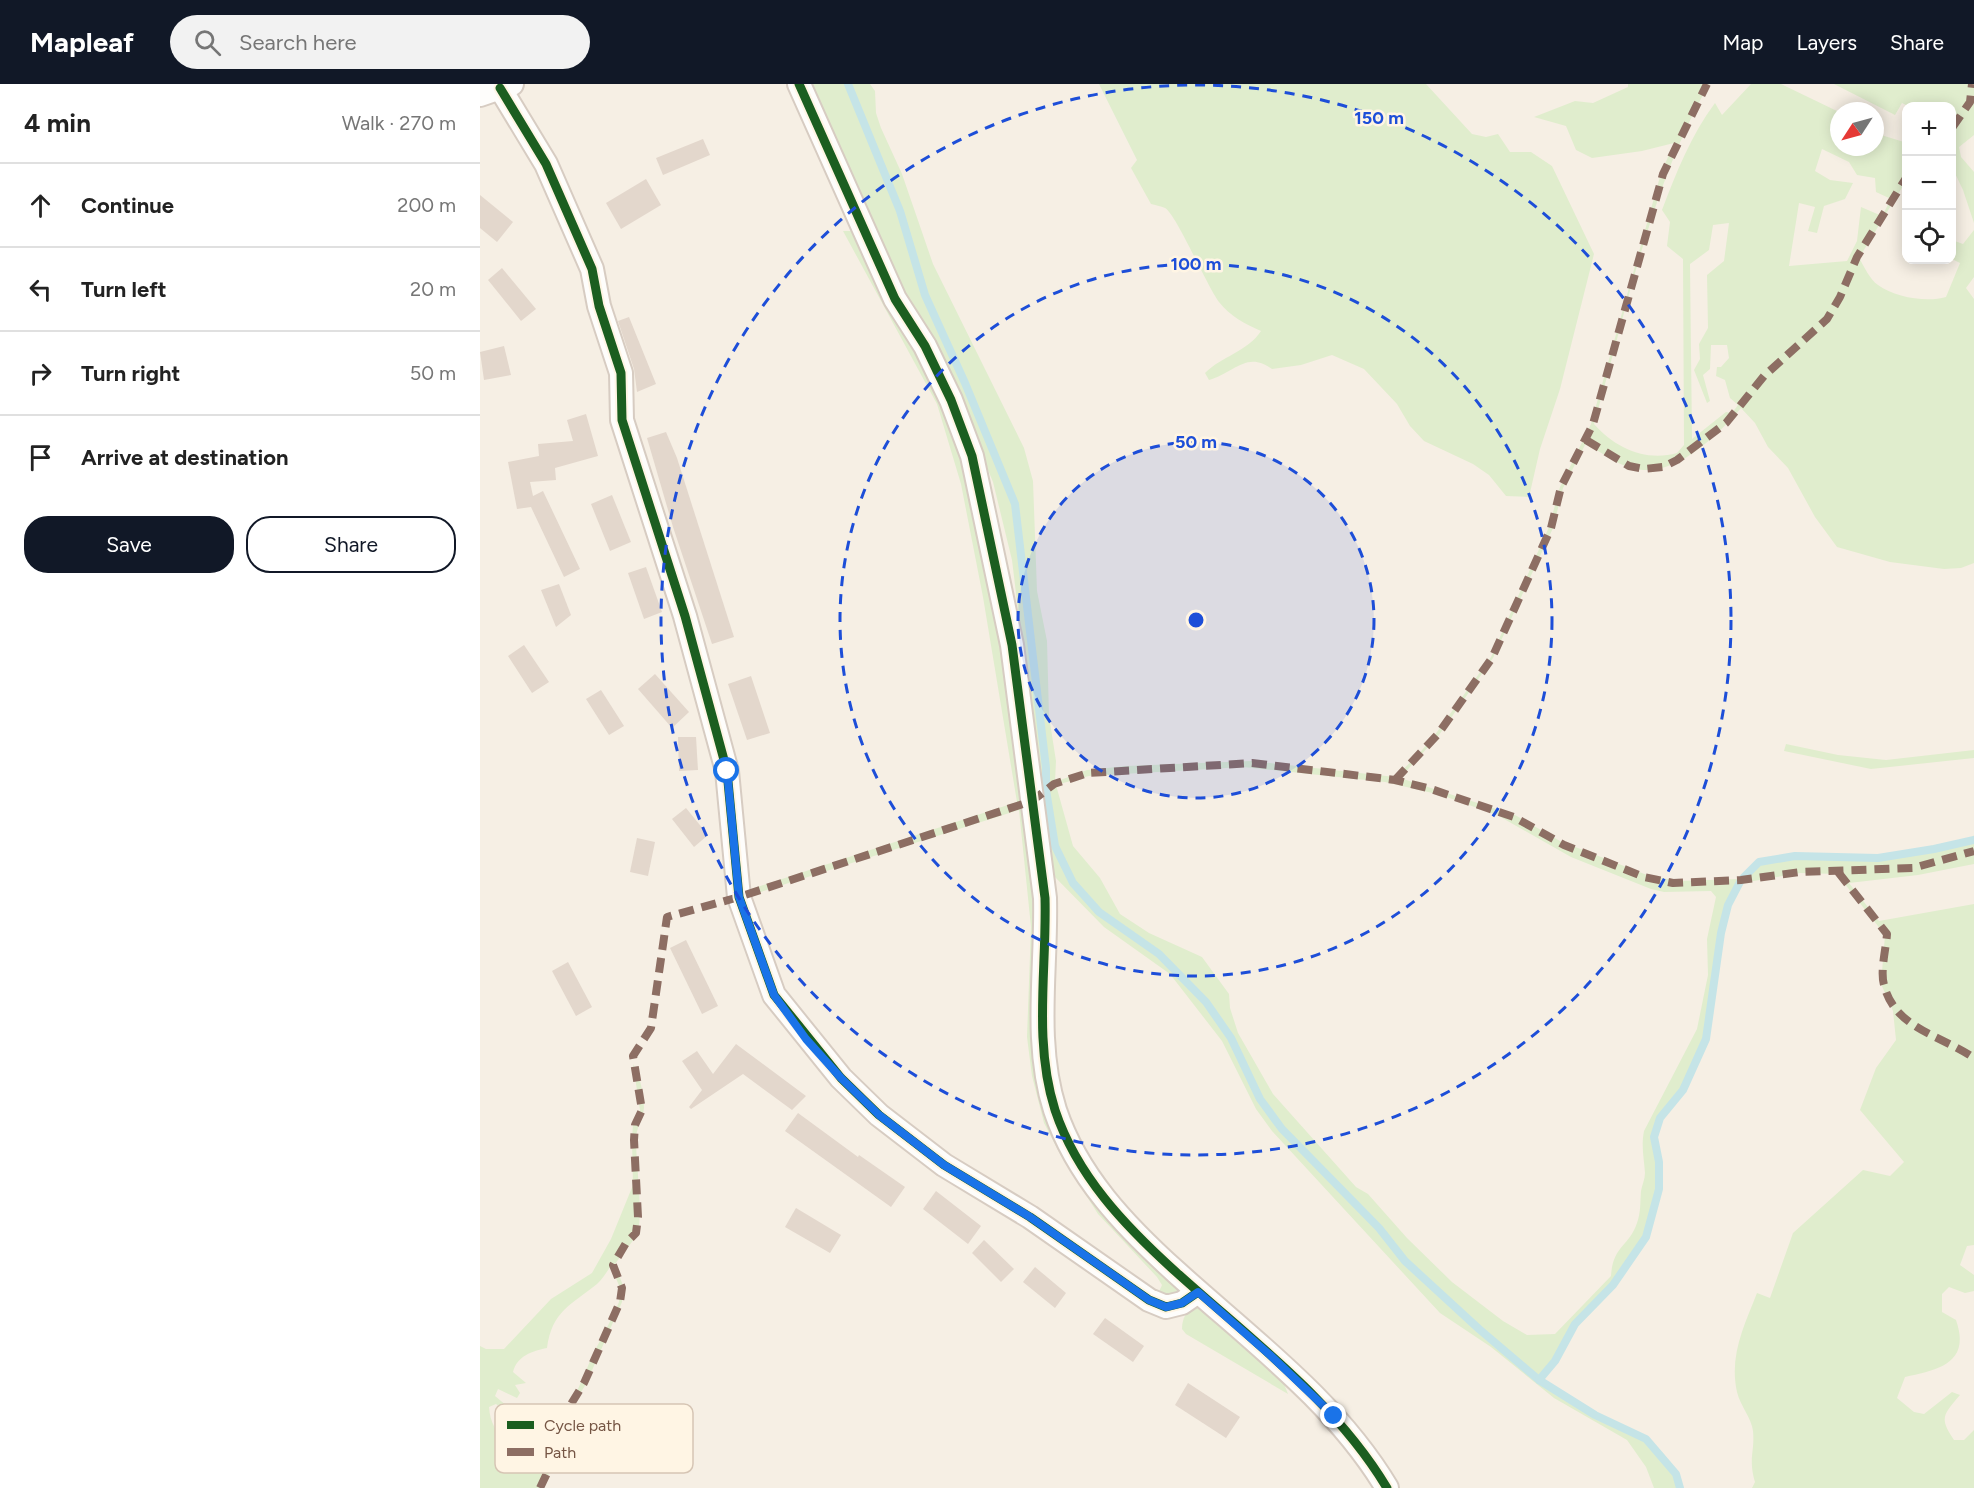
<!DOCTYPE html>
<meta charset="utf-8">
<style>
body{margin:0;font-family:Figtree,sans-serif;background:#f2f2f2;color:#222}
.controls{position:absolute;right:18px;top:18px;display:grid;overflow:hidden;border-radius:12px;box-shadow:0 3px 15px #0003}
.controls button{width:54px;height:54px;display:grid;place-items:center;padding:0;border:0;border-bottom:2px solid #e0e0e0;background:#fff;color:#222;font:30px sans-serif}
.compass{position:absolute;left:1350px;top:18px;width:54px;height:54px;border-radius:50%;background:#fff;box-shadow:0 3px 15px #0003;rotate:234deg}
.stop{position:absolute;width:18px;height:18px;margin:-14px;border:4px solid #1a73e8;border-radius:50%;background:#fff}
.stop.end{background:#1a73e8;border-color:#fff;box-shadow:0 2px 6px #0008}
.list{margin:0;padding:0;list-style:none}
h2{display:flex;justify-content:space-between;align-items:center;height:78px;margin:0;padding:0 24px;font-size:26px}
h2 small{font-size:20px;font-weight:400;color:#767676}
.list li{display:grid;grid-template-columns:39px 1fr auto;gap:18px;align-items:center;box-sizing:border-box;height:84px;padding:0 24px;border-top:2px solid #e0e0e0}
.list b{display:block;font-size:22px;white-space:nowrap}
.list em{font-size:20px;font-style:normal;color:#767676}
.actions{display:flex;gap:12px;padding:18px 24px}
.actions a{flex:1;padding:14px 0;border:2px solid #111827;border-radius:24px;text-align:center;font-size:21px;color:#111827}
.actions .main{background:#111827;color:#fff}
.icon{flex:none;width:33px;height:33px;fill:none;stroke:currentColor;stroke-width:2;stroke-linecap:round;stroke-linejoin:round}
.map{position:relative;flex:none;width:1494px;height:1404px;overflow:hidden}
header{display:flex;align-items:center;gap:36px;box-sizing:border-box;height:84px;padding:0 30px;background:#111827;color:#fff}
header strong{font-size:28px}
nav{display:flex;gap:33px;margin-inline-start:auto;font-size:21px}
.search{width:420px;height:54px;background:#f2f2f2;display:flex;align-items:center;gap:15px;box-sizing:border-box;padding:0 21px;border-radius:33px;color:#767676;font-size:22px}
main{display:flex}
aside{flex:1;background:#fff}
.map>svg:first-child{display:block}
.green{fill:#e0edcd;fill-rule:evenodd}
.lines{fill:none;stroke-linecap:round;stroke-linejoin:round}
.stream{stroke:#c5e4e7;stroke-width:8}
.building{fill:#e3d7cc}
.street-casing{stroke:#d7ccc2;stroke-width:26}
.street{stroke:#fefdfb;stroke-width:22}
.quiet{stroke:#8d6e63;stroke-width:8;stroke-dasharray:15 8;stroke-linecap:butt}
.cycleway-casing{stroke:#fff5e4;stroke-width:13}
.cycleway{stroke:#1b5e20;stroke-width:9}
.route{stroke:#1a73e8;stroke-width:8}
.ring{fill:none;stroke:#1d4ed8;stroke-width:3;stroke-dasharray:10 8}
.key{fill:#fff5e4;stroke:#d6c5b4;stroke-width:1.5}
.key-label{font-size:16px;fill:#755544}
.centre{fill:#1d4ed8;stroke:#fff5e4;stroke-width:3}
.ring-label{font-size:18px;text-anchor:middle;font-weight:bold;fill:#1d4ed8;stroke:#fff5e4;stroke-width:5;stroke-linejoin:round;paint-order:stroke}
</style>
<header>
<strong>Mapleaf</strong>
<div class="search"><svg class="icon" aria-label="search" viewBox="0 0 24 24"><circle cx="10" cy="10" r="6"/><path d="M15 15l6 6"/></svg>Search here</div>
<nav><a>Map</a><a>Layers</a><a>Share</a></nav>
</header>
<main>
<aside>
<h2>4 min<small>Walk · 270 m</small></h2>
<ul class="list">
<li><svg class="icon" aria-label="ahead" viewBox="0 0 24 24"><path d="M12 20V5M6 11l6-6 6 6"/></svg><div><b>Continue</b></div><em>200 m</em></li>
<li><svg class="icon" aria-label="left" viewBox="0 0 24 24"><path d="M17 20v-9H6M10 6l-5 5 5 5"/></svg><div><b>Turn left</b></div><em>20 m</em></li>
<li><svg class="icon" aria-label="right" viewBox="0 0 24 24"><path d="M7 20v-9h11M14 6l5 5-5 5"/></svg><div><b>Turn right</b></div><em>50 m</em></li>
<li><svg class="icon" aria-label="arrive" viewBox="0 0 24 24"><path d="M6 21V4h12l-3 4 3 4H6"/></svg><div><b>Arrive at destination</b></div></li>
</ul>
<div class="actions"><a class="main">Save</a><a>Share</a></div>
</aside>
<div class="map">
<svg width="1494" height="1404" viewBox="0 0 1494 1404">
<rect width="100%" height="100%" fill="#f6efe4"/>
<g class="green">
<path d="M330 0H390L395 7 396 29 401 44 422 90 453 180 544 364 553 397 557 507 567 557 569 632 576 677 575 698 607 686 647 682 771 677 915 693 938 671 957 648 1011 573 1069 443 1080 403 1111 340 1181 89 1194 59 1162 67 1112 74 1096 66 1086 42 1054 33 1095 17 1113 19 1148 3V0H1229C1171 101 1146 228 1114 340 1135 364 1166 378 1197 369L1204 361 1203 175 1187 162 1190 138 1182 126C1196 89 1211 51 1235 19L1242 31 1271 0H1301L1359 28V63H1395V42L1401 51 1424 58 1426 62V97L1379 174C1384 182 1390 196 1398 201 1415 213 1446 219 1466 213L1480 179 1472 175V156L1483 160 1494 146V193L1486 204 1494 215V479L1481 484 1464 485 1410 478 1357 463 1335 433 1308 384 1288 363 1275 339 1261 324C1236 353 1193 396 1152 384 1136 380 1120 368 1106 359L1083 404 1073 444 1013 574 959 651 920 694 1035 731 1080 757 1167 791 1198 797 1260 795 1278 776 1315 770 1398 772 1492 754 1494 751V780L1438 791 1369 799 1399 837 1494 820V1161L1487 1162 1480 1181 1494 1191V1207L1485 1209 1469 1203 1462 1210V1228L1476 1236C1491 1279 1459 1286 1425 1293L1417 1314 1434 1328 1444 1330 1472 1308 1480 1311C1463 1331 1459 1334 1474 1356H1484L1494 1346V1404H1272L1275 1398C1268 1374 1275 1368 1273 1347 1272 1335 1260 1321 1257 1308 1249 1272 1264 1242 1277 1209L1290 1214 1313 1149 1383 1086 1410 1092 1424 1078 1380 1026 1396 984 1416 956 1413 927 1401 900 1405 851 1357 790 1320 789 1262 799 1250 821 1243 849 1228 955 1204 1007 1182 1035 1176 1053 1181 1078V1105L1167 1154 1134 1202 1097 1241 1076 1279 1062 1296C1078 1308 1096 1319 1114 1328 1152 1349 1188 1356 1202 1404H1174L1166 1383 1147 1356 1074 1314 1011 1263 960 1229 792 1047 776 1025 742 957 690 890 624 843 571 789 560 713 565 709 564 705 560 708 532 476 513 398 461 273 385 134ZM1342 65 1369 78 1377 91 1395 94 1396 108 1411 115 1402 132 1381 123 1377 157 1367 177 1309 182 1319 119 1335 123 1328 147 1337 149 1344 122 1365 115 1373 99 1350 96 1335 87ZM1249 139 1244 177 1227 191 1228 244 1219 260 1220 275 1214 286 1227 319 1230 317 1223 291 1230 285 1231 261H1247L1249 274 1241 283H1237L1236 292 1245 296 1250 314 1258 321 1252 329 1246 328 1212 355 1210 180 1229 166 1233 141ZM763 683 905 698 961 711 1017 731 1091 773 1171 805 1184 808 1231 807 1236 813 1227 855 1228 891 1217 945 1164 1047C1161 1062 1164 1074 1165 1089 1165 1095 1162 1101 1161 1107 1160 1119 1161 1128 1157 1139 1149 1163 1133 1161 1131 1192L1075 1250 1047 1251 1023 1237 972 1198 927 1154 888 1110 876 1103 793 1010 758 949 750 924 749 910 722 873 669 849 640 830 620 794 593 762 576 701 609 692Z"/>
<path d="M619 0H946L992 50 1006 53 1018 50 1030 68H1051L1072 82 1114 170 1080 305 1060 365 1049 413 1026 412 1009 391 993 380 944 357 930 342 917 320 884 285 852 271 821 281 792 285C767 266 754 289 729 296L725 289C742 272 767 268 781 247 765 240 750 232 739 218 726 200 696 130 685 124 681 122 675 121 671 120L651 84 657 76Z"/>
<path d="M1354 0H1494V51L1479 63 1481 73 1494 88V139L1483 106 1472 83V22H1428L1422 19 1415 31Z"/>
<path d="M363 147H372L436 260 480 365 515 519 551 769 556 848 552 960 563 1019 705 1209 699 1213 677 1212 682 1201 677 1193 618 1130 581 1072 564 1039 552 992 547 953 551 843 539 726 265 813V807L537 718 503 513 481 400 457 320Z"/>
<path d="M1306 660 1358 671 1406 676 1494 666V674L1391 685 1304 667Z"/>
<path d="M153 980C160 992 164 1010 164 1024 163 1035 156 1044 156 1055 156 1079 163 1127 158 1147 156 1156 140 1171 135 1181L144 1204 142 1218 106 1300 74 1352 70 1387 62 1404H0V1262L6 1265H24L71 1215 112 1189 131 1155 153 1101 152 1056 153 1040 160 1026ZM131 1182 140 1204 139 1218C132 1235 123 1251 114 1268 102 1294 72 1385 29 1358 16 1350 10 1338 9 1323L16 1320 29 1330 33 1327 15 1312 18 1305 37 1314 40 1309 35 1301 46 1299 33 1288C37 1272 52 1267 67 1264 72 1227 91 1221 117 1200 123 1195 127 1187 131 1182Z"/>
<path d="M717 1223 725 1225 804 1300 808 1310 706 1250 702 1245C702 1235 706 1225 717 1223Z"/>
</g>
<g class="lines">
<g class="stream">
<path d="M368 0 420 127 445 211 485 299 535 420 566 684V706L575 762 593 799 619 828 679 870 726 918 751 954 780 1015 802 1045 899 1144 925 1177 999 1245 1059 1296 1115 1331 1166 1355 1196 1390 1200 1404"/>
<path d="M1059 1296 1075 1277 1095 1240 1133 1201 1166 1153 1179 1105V1078L1174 1053 1180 1034 1203 1006 1226 955 1241 849 1248 821 1261 796 1279 778 1315 772 1398 774 1454 765 1494 756"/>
</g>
</g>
<g class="building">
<path d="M223 55 230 71 183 91 176 74Z"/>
<path d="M166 95 181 121 141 145 126 119Z"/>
<path d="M0 111 33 138 17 158 0 144Z"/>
<path d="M22 184 56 225 41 237 8 196Z"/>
<path d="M149 233 176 300 157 308 154 285 138 237Z"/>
<path d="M24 262 31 291 4 296 0 268Z"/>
<path d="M106 330 118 372 75 384 76 396 50 398 53 412 63 407 100 485 84 493 51 423 37 425 28 378 59 372 58 360 93 357 87 336Z"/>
<path d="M186 348 197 374 254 553 232 560 193 443 167 354Z"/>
<path d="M132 411 151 458 130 467 111 420Z"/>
<path d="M166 483 182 528 164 535 148 489Z"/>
<path d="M79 500 91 531 76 543 61 506Z"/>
<path d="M44 561 69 598 52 609 28 572Z"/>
<path d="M175 590 209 628 192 644 158 605Z"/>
<path d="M271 592 290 649 267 656 248 600Z"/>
<path d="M121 606 144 642 129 651 106 615Z"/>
<path d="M198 653H216L218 686 199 687Z"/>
<path d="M206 724 228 751 214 763 192 735Z"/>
<path d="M157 754 175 758 168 792 150 788Z"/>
<path d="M206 856 238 922 222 930 190 864Z"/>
<path d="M88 878 112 923 96 932 72 887Z"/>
<path d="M256 960 326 1012 312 1026 263 990 211 1025 209 1023 222 1006 202 977 217 967 233 990Z"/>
<path d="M318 1029 378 1073 379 1071 425 1103 411 1123 305 1047Z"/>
<path d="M456 1107 501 1142 488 1160 443 1125Z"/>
<path d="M316 1124 361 1151 350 1169 305 1143Z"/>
<path d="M504 1156 534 1185 521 1198 492 1169Z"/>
<path d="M555 1183 586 1209 575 1224 543 1198Z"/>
<path d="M625 1234 664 1262 653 1278 613 1250Z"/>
<path d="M708 1299 760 1333 746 1354 695 1321Z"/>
</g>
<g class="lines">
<defs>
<g id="street">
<path d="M319 0 415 215 445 262 471 316 492 372 532 561 565 814C567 884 553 957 575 1026 597 1092 645 1142 696 1188 770 1255 855 1317 907 1404"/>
<path d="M20 4 66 80 112 185 119 222 141 289 142 336 205 532 247 687 259 813 294 911 361 994 399 1031 464 1081 550 1133 669 1216 686 1223 702 1219 718 1208"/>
<path d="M0 11 32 0"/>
</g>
</defs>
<use href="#street" class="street-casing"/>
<use href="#street" class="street"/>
<g class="quiet">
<path d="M1472 44 1490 18 1492 0"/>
<path d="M1106 356 1149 382 1164 385 1183 383 1197 376 1246 339 1284 292 1347 235 1360 213 1377 173 1426 94"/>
<path d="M915 696 958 650 1012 574 1071 444 1081 403 1113 340 1183 90 1227 0"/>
<path d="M1358 788 1407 850C1406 865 1400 887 1404 901 1415 945 1461 951 1494 974"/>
<path d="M60 1404 68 1387 72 1351 104 1299 140 1218 142 1204 133 1181 146 1159 156 1149 158 1133 154 1056 155 1041 162 1026 153 972 171 944 187 833 259 813 552 717 574 700 608 689 772 679 915 696 951 705 1034 733 1084 761 1164 793 1193 799 1261 796 1320 788 1433 784 1494 767"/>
</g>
<defs>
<g id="cycleway">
<path d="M319 0 415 215 445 262 471 316 492 372 532 561 565 814C567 884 553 957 575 1026 597 1092 645 1142 696 1188 770 1255 855 1317 907 1404"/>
<path d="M20 4 66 80 112 185 119 222 141 289 142 336 205 532 247 687 259 813 294 911 361 994 399 1031 464 1081 550 1133 669 1216 686 1223 702 1219 718 1208"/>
</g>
</defs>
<use href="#cycleway" class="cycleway-casing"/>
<use href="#cycleway" class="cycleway"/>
</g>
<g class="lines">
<path class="route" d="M247 687 259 813 294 911 326 955 361 994 399 1031 464 1081 550 1133 669 1216 686 1223 702 1219 718 1208 790 1271 854 1332"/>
</g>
<circle cx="716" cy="536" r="178" fill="#1d4ed8" fill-opacity=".12"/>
<g class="ring">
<circle cx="716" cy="536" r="178"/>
<circle cx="716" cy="536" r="356"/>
<circle cx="716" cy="536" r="535"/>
</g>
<rect x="15" y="1320" width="198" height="69" rx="9" class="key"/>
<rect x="27" y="1337" width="27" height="8" fill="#1b5e20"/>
<rect x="27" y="1364" width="27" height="8" fill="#8d6e63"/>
<g class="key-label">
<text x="64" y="1347">Cycle path</text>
<text x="64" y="1374">Path</text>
</g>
<circle cx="716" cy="536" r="9" class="centre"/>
<g class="ring-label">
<text x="899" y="40">150 m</text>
<text x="716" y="186">100 m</text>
<text x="716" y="364">50 m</text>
</g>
</svg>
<div class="controls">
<button>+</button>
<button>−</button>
<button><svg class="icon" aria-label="locate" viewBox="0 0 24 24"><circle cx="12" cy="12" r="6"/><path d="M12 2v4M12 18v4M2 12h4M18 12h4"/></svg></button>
</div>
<svg class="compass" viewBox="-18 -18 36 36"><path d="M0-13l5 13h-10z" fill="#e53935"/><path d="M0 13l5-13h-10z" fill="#767676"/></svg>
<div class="stop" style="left:247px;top:687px"></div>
<div class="stop end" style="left:854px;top:1332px"></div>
</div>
</main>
